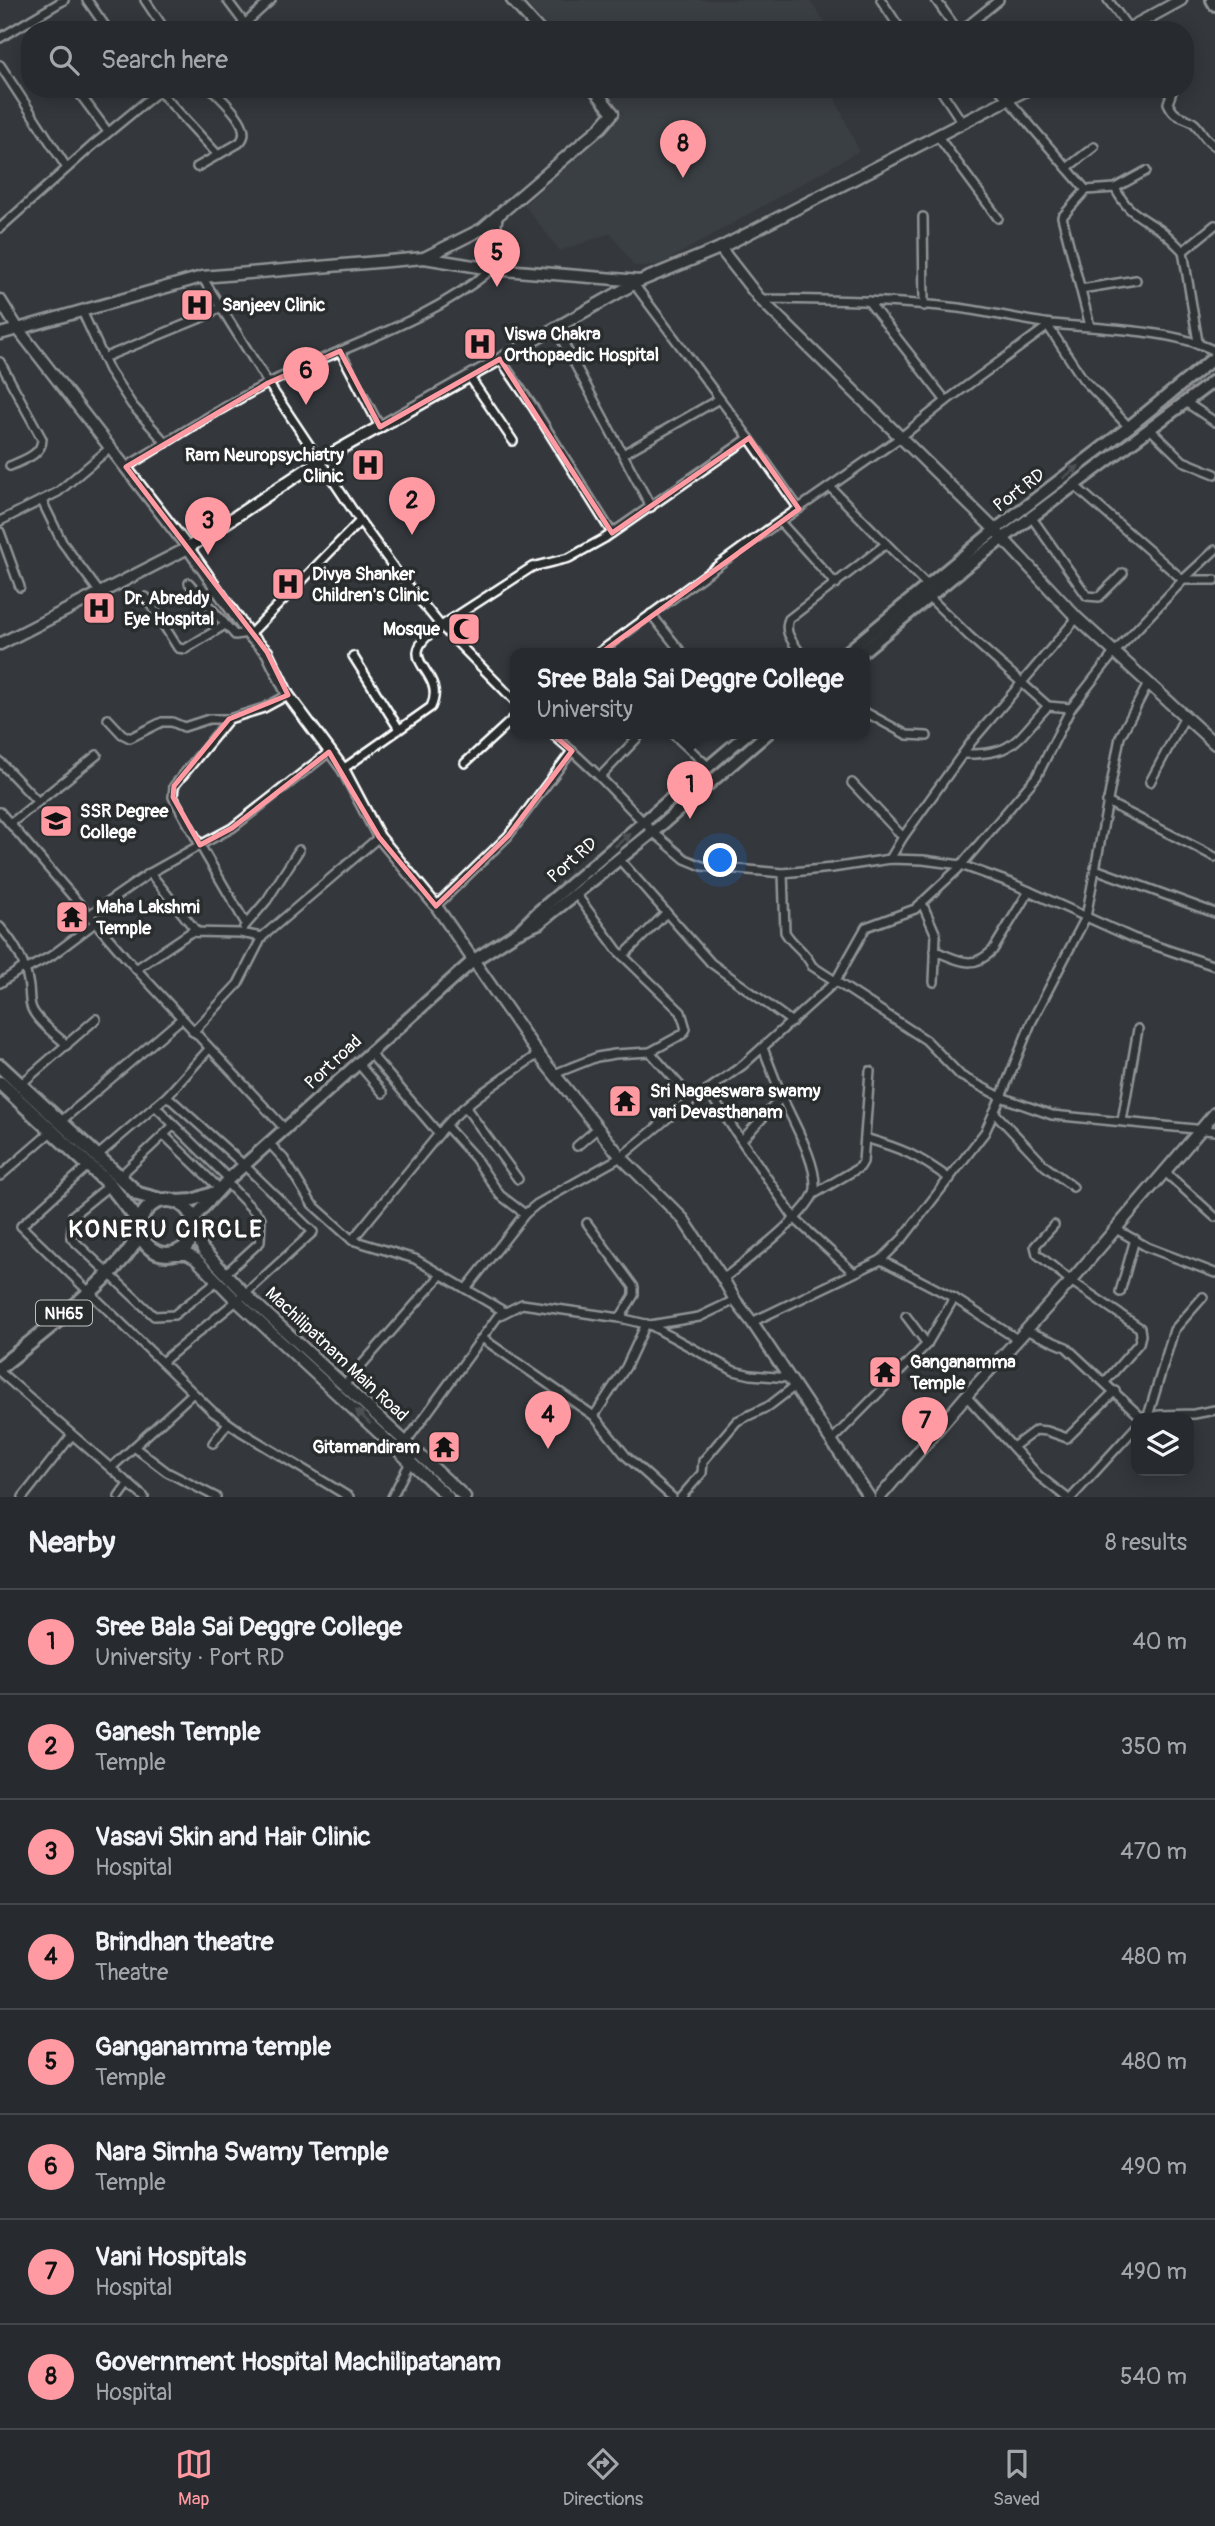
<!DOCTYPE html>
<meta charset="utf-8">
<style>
body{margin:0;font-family:Pangolin,sans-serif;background:#2f3236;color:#f1f3f6}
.controls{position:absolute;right:21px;bottom:21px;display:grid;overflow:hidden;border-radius:14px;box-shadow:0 4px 18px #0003}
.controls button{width:63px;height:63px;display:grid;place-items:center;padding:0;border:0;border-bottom:2px solid #43464a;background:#272a2e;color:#f1f3f6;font:35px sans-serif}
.you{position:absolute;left:721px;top:861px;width:24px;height:24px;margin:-18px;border:5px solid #fff;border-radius:50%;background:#1a73e8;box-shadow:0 0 0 10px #1a73e833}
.badge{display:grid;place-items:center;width:46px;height:46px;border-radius:50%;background:#ff9aa2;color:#111;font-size:23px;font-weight:700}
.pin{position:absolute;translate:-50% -58px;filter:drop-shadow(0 2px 4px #0008)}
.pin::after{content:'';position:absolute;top:37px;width:24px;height:21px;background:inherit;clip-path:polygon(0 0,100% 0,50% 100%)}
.popup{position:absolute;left:510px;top:648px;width:360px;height:91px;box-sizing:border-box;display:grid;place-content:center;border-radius:14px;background:#272a2e;filter:drop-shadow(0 2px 5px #0005);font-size:23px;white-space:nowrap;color:#a4a7aa}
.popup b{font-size:26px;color:#f1f3f6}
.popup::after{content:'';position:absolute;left:50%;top:100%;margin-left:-14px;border:14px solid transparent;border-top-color:#272a2e}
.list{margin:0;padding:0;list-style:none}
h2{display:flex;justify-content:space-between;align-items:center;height:91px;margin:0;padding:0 28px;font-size:30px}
h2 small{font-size:23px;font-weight:400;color:#a4a7aa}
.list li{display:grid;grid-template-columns:46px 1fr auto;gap:21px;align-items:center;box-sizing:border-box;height:105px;padding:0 28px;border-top:2px solid #43464a}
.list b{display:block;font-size:26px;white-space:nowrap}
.list p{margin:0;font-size:23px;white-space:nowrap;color:#a4a7aa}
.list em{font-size:23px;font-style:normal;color:#a4a7aa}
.icon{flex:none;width:38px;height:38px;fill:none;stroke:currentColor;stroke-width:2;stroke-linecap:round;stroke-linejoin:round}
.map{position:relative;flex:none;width:1215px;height:1497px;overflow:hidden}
.search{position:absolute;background:#272a2e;box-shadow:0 4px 18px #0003;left:21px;right:21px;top:21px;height:77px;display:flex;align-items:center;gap:18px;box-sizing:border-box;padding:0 24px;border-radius:28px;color:#a4a7aa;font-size:26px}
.sheet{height:931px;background:#272a2e}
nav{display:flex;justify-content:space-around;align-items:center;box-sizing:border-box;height:98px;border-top:2px solid #43464a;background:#272a2e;font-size:19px;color:#a4a7aa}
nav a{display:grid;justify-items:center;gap:4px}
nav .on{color:#ff9aa2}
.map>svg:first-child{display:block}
.built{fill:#40464e}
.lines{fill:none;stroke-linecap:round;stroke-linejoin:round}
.minor-casing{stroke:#fff;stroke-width:12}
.tertiary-casing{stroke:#fff;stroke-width:15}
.secondary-casing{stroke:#fff;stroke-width:16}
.primary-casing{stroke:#fff;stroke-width:18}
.trunk-casing{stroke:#fff;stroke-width:18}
.minor{stroke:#2a2d2e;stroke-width:7}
.tertiary{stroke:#2a2d2e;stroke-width:10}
.secondary{stroke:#2a2d2e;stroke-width:10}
.primary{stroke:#2a2d2e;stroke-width:12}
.trunk{stroke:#2a2d2e;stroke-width:12}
.oneway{fill:#6a6c6d}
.marked{fill:none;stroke:#ff9aa2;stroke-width:5;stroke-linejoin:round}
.labels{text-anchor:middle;stroke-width:7;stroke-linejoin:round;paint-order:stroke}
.shield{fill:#2a2d2e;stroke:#bfc0c0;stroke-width:2}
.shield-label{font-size:16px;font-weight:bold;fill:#fff}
.poi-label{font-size:18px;font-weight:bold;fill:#fff;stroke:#2a2d2e;text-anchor:start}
.street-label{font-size:18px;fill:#fff;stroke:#2a2d2e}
.district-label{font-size:24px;font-weight:bold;letter-spacing:2px;fill:#fff;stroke:#2a2d2e}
</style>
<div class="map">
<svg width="1215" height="1497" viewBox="0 0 1215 1497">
<rect width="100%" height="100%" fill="#34383d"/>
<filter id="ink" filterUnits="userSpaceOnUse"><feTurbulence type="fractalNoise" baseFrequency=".0143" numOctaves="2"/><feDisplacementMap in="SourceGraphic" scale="14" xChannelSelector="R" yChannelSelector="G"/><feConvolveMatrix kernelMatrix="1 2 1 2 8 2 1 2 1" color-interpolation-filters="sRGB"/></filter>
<g filter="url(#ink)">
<g class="built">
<path d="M524 0H809L831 30H550Z"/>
<path d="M603 89H831L859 151 660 265 634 266 611 233 560 251 524 205 623 113Z"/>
</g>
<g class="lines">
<defs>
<g id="minor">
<path d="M87 0 108 30"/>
<path d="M145 0 165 30"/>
<path d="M227 0 245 24"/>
<path d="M881 0 901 30"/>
<path d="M936 0 957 30"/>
<path d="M1108 0 1130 30"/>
<path d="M238 30 271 0"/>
<path d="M962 30 999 0"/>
<path d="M0 38 64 0"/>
<path d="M0 65 67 168"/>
<path d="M76 89 108 132"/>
<path d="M940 89 962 122"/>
<path d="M999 89 1086 190 1062 217 1090 326"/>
<path d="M1173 89 1168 103C1176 121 1184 114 1195 124 1202 131 1205 141 1215 146"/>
<path d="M161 93 218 155"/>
<path d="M937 135 998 218"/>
<path d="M197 167 239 143C256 128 223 101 212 89"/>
<path d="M1067 168 1094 147"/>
<path d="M1115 188C1127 211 1136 214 1156 227 1166 233 1174 242 1183 251"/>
<path d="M1086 190 1115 188 1146 171"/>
<path d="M923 217 924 306"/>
<path d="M0 228 92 146 154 95 166 89"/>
<path d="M202 277 268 383 360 521"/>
<path d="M634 284 749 438"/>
<path d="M1081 289 1136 280"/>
<path d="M760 299C826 300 892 300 958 308 989 312 1021 320 1052 324 1101 329 1172 329 1215 351"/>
<path d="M868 301 946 401"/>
<path d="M82 311 109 370 132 405 166 443"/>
<path d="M1048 326 1083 379 1129 427"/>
<path d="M555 327 651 507"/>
<path d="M1198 342 1183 251 1215 225"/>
<path d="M340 351 380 427"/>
<path d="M103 358 201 318 221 307"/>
<path d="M500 359 533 407 612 533"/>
<path d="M0 362 42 439C42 455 23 460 10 466"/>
<path d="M469 376 513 441"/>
<path d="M1187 403 1215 422"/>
<path d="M1150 429 1183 461 1215 474"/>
<path d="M623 454 719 399"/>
<path d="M126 467C173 439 219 408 269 383 345 345 424 325 492 269L498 216"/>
<path d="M1075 486 1183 580H1215"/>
<path d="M830 487 928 586"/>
<path d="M42 501 62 542 100 593"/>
<path d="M1032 518 1087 596 1099 597 1123 573"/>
<path d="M0 521 58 492 110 448"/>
<path d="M780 522 836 584"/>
<path d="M0 532 20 587"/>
<path d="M189 583 235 635 248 633"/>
<path d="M146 597 178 648 185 649 225 625"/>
<path d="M929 597 969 636 1048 706 1071 708"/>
<path d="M651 614 682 653"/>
<path d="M249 635 360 521 397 572 441 626C386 661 449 669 431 707L343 769"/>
<path d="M598 653 746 545 901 437 946 401 1051 324"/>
<path d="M800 653C793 642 783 632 789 619L886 544"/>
<path d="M353 656 399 729"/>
<path d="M515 701 441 626 532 567 569 558 605 538 749 438 799 509"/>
<path d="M865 712 907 735 927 736"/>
<path d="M108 719 122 734 130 738 162 722H172L184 727 209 719H229"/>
<path d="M672 733 709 767"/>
<path d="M572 751 600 777 653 832 685 859 702 866 783 873 832 868 890 859 923 860 961 865 1011 883 1133 938 1215 966"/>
<path d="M963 754C1015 755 1015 741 1048 706"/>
<path d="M0 762 38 802"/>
<path d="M465 763 515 717"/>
<path d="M600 777 642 733"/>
<path d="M1150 782 1186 715"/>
<path d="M852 783 903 837"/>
<path d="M1107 802 1215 857"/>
<path d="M0 812 125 957 286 1130"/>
<path d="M10 824 97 755"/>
<path d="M619 859 711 963 792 1022"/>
<path d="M890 859 903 837 972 741 1077 618"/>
<path d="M1095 869 1215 913"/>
<path d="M150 873 197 932"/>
<path d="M783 873 785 932C793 946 804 949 812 966L926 1040 961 1076 1001 1097 1031 1023 1086 917 1120 737 1148 684"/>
<path d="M922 903 936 935 934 982"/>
<path d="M436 906 508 836 572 751 551 733"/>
<path d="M89 915 150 873 200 845 173 797 174 786 229 719 264 708 288 695"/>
<path d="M246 924 200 845 232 828 329 752"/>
<path d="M0 927C16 945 26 963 29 987 30 994 29 1002 32 1009 38 1022 56 1035 67 1045"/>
<path d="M244 927 267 900 299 850"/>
<path d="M935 951C959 960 972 971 993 950L1029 891"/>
<path d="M623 956 666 913"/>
<path d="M136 969 191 932 240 933 262 937"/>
<path d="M25 970 51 956 95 923"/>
<path d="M0 983 24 967"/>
<path d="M193 1032 238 984 262 937 379 837"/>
<path d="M763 1048 782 1097"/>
<path d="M650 1052 693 1100"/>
<path d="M357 1062 383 1093"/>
<path d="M554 1074 597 1057 615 1054 650 1052 683 1034 686 1029 681 1012 618 951 576 894"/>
<path d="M20 1085 96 1019"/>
<path d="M707 1090 795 1219 853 1272"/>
<path d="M155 1106 174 1125"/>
<path d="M466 1108 518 1179"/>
<path d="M994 1112 1045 1166 1073 1187"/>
<path d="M1122 1121 1138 1029"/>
<path d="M60 1122 181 1019"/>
<path d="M446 1126 475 1158 500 1195 525 1214"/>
<path d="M439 1134C461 1103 507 1077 538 1054"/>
<path d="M165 1136 220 1189"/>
<path d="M865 1138C903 1149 917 1155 950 1179"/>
<path d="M270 1144 284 1159 312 1204 352 1240 415 1259 505 1312"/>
<path d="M577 1146 598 1128"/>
<path d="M97 1156 167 1096 209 1049"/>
<path d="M89 1165 21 1226 213 1412 240 1431 349 1497"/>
<path d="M1165 1172 1215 1217"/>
<path d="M0 1176 52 1131"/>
<path d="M119 1177 174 1125 229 1179"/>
<path d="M226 1182 261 1218 260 1242 226 1273"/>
<path d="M110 1185 73 1215 71 1238 154 1316 174 1315 217 1281"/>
<path d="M814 1194 860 1167 863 1162 870 1071"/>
<path d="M587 1223 634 1287V1295L620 1318"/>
<path d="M1054 1225 1035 1246 1037 1254 1071 1281 1140 1328 1141 1335 1139 1343 1105 1382"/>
<path d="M1116 1229 1147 1247 1215 1273"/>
<path d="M352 1240 439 1134 369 1052"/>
<path d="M881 1260 954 1298 1017 1339"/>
<path d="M723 1279C743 1263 812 1212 815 1189 817 1162 793 1122 782 1097L742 1140"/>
<path d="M466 1289 525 1214 537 1204 621 1157 669 1117 743 1065 835 982 866 927 915 909 957 870 1037 776 1071 708 1114 653 1187 576 1215 550"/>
<path d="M1120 1292 1135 1239"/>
<path d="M735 1300 699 1317 650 1325 734 1371 751 1375 789 1378"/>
<path d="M752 1322 881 1260 903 1238 985 1132 1001 1097 1052 1115 1215 1131"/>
<path d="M1025 1330 1066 1347 1142 1418"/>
<path d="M482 1338 594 1416 626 1456 672 1497"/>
<path d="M927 1344 954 1298"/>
<path d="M162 1362 245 1294 313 1232 244 1165 167 1096"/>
<path d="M0 1372 144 1497"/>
<path d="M344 1385 441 1275"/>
<path d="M966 1396 1039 1476 1066 1497"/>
<path d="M594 1416 626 1367 646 1324"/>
<path d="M1148 1416 1174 1330 1203 1297"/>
<path d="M1146 1418 1159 1415 1194 1414 1215 1410"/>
<path d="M831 1441 927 1344 906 1316"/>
<path d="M406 1442 498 1316 522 1304 620 1318 650 1325"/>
<path d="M213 1443 228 1423"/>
<path d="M134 1447 167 1472 216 1497"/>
<path d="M1013 1447 1036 1430 1047 1431 1067 1438 1115 1391"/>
<path d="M111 1468 193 1393"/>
<path d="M23 1497 72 1435"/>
<path d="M119 1497 129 1483"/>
<path d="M392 1497 416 1451"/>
<path d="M681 1497 702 1473 703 1461 737 1421 769 1406 795 1386"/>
<path d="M1072 1497 1136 1427"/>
</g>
<g id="tertiary">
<path d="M512 0 539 30"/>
<path d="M1126 30 1181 0"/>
<path d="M720 248 1028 89"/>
<path d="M424 258 492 269 640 281 720 248 759 298 995 530 1077 618 1215 744"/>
<path d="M0 300 18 329 188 548 249 635 267 652 288 695 343 769 379 837 436 906 538 1054 621 1157 683 1219 723 1279 735 1300 752 1322 869 1497"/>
<path d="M0 334 202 277 424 258 482 229 601 127 613 113 594 89"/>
<path d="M0 644 188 548 319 461 639 281"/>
<path d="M195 1230 203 1250 245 1294 465 1497"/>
<path d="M173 1254H187L196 1259 237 1301 448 1497"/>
<path d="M880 1497 966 1396 1071 1281 1215 1113"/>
</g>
<g id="secondary">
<path d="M1212 0 1215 5"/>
<path d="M846 653 995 530 1129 427 1215 357"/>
<path d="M861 653 966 566 1215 380"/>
<path d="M521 929 539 911 748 733"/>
<path d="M177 1201 193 1200 215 1192"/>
<path d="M194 1221 199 1212 231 1177 474 960 516 933 539 923 653 832 768 733"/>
</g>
<g id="primary">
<path d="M0 1066 138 1194 160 1200"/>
<path d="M0 1083 110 1185 140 1223"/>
</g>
<g id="trunk">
<circle cx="167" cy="1227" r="27"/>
<path d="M0 1367C33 1340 129 1268 140 1231"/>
</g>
</defs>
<use href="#minor" class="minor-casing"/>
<use href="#tertiary" class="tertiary-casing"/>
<use href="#secondary" class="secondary-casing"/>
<use href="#primary" class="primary-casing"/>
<use href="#trunk" class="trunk-casing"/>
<use href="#minor" class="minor"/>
<use href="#tertiary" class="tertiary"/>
<use href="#secondary" class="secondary"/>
<use href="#primary" class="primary"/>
<use href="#trunk" class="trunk"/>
</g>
<defs><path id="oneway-solid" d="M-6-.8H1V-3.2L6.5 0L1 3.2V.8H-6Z" transform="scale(1.75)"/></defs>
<g class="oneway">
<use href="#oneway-solid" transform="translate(1071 472) rotate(-38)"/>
<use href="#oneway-solid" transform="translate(623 840) rotate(-39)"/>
<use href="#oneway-solid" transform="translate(363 1417) rotate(-137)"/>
</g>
</g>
<path d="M0 0H1215V1497H0ZM340 351 380 427 500 359 612 533 749 438 799 509 524 709 572 751 508 836 436 906 379 837 329 752 232 828 200 845 173 797 174 786 229 719 288 695 267 652 126 467 268 383Z" fill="#34383d" fill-opacity=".55" fill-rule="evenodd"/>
<path class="marked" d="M340 351 380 427 500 359 612 533 749 438 799 509 524 709 572 751 508 836 436 906 379 837 329 752 232 828 200 845 173 797 174 786 229 719 288 695 267 652 126 467 268 383Z"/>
<defs>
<symbol id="hospital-square" viewBox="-11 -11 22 22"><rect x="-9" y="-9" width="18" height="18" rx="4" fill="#ff9aa2" stroke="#2a2d2e"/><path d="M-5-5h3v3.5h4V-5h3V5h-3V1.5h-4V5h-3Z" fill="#111"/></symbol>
<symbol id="mosque-square" viewBox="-11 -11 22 22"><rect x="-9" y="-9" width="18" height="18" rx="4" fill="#ff9aa2" stroke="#2a2d2e"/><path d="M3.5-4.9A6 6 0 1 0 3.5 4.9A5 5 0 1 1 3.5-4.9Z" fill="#111"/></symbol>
<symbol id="university-square" viewBox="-11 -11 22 22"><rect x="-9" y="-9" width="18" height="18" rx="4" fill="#ff9aa2" stroke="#2a2d2e"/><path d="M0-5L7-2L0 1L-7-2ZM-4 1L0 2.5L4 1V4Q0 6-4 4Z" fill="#111"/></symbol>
<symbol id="temple-square" viewBox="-11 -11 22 22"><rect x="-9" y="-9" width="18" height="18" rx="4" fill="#ff9aa2" stroke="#2a2d2e"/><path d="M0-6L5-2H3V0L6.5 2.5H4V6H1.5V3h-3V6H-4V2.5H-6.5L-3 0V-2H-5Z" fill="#111"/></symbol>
</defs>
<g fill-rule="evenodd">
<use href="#hospital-square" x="178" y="286" width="38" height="38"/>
<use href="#hospital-square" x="461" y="325" width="38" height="38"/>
<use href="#hospital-square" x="349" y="446" width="38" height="38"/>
<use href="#hospital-square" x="269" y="565" width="38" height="38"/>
<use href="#hospital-square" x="80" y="589" width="38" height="38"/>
<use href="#mosque-square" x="445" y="610" width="38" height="38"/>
<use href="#university-square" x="37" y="802" width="38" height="38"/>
<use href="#temple-square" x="53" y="898" width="38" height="38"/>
<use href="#temple-square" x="606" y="1082" width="38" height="38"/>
<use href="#temple-square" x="866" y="1353" width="38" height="38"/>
<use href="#temple-square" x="425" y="1428" width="38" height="38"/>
</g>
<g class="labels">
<rect class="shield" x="36" y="1300.5" width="56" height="25" rx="5"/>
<g class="shield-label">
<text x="64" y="1319">NH65</text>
</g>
<g class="poi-label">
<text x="222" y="311">Sanjeev Clinic</text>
<text x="504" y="340">Viswa Chakra<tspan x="504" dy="21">Orthopaedic Hospital</tspan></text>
<text x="344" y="461" text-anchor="end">Ram Neuropsychiatry<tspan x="344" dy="21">Clinic</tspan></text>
<text x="312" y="580">Divya Shanker<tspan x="312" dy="21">Children's Clinic</tspan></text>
<text x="124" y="604">Dr. Abreddy<tspan x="124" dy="21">Eye Hospital</tspan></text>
<text x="440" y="635" text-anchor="end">Mosque</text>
<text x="80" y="817">SSR Degree<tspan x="80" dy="21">College</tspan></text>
<text x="96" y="913">Maha Lakshmi<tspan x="96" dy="21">Temple</tspan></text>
<text x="650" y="1097">Sri Nagaeswara swamy<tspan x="650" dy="21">vari Devasthanam</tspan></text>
<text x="910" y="1368">Ganganamma<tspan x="910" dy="21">Temple</tspan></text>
<text x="420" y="1453" text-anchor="end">Gitamandiram</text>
</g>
<g class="street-label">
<text transform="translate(1019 490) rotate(-37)" y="6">Port RD</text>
<text transform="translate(572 860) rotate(-41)" y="6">Port RD</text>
<text transform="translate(333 1062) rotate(-43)" y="6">Port road</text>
<text transform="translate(337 1354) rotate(43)" y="6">Machilipatnam Main Road</text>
</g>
<g class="district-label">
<text x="166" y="1237">KONERU CIRCLE</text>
</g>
</g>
</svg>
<div class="controls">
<button><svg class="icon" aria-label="layers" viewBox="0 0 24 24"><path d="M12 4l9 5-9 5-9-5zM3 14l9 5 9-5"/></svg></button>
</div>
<div class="you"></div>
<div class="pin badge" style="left:690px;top:819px">1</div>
<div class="popup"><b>Sree Bala Sai Deggre College</b>University</div>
<div class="pin badge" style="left:412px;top:535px">2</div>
<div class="pin badge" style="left:208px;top:555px">3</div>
<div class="pin badge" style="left:548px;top:1449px">4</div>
<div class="pin badge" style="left:497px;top:287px">5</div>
<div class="pin badge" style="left:306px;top:405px">6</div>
<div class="pin badge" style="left:925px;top:1455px">7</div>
<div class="pin badge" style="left:683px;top:178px">8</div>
<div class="search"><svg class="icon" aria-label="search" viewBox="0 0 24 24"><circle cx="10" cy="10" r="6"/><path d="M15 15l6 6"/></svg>Search here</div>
</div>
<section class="sheet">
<h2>Nearby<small>8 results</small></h2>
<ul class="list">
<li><span class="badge">1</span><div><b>Sree Bala Sai Deggre College</b><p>University · Port RD</p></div><em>40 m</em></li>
<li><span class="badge">2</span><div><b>Ganesh Temple</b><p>Temple</p></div><em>350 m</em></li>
<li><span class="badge">3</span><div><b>Vasavi Skin and Hair Clinic</b><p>Hospital</p></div><em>470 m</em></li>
<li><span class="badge">4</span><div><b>Brindhan theatre</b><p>Theatre</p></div><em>480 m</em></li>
<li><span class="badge">5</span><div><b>Ganganamma temple</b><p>Temple</p></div><em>480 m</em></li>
<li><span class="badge">6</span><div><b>Nara Simha Swamy Temple</b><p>Temple</p></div><em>490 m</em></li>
<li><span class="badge">7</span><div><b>Vani Hospitals</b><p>Hospital</p></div><em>490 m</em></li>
<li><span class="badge">8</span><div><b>Government Hospital Machilipatanam</b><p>Hospital</p></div><em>540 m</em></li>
</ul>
</section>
<nav>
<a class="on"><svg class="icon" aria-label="map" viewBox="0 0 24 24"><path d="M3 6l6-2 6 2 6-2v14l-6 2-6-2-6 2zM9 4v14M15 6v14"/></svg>Map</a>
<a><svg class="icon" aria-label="directions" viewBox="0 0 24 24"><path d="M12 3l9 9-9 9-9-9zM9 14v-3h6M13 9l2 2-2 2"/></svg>Directions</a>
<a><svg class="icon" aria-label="saved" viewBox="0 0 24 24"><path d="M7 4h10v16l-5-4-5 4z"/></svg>Saved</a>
</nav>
